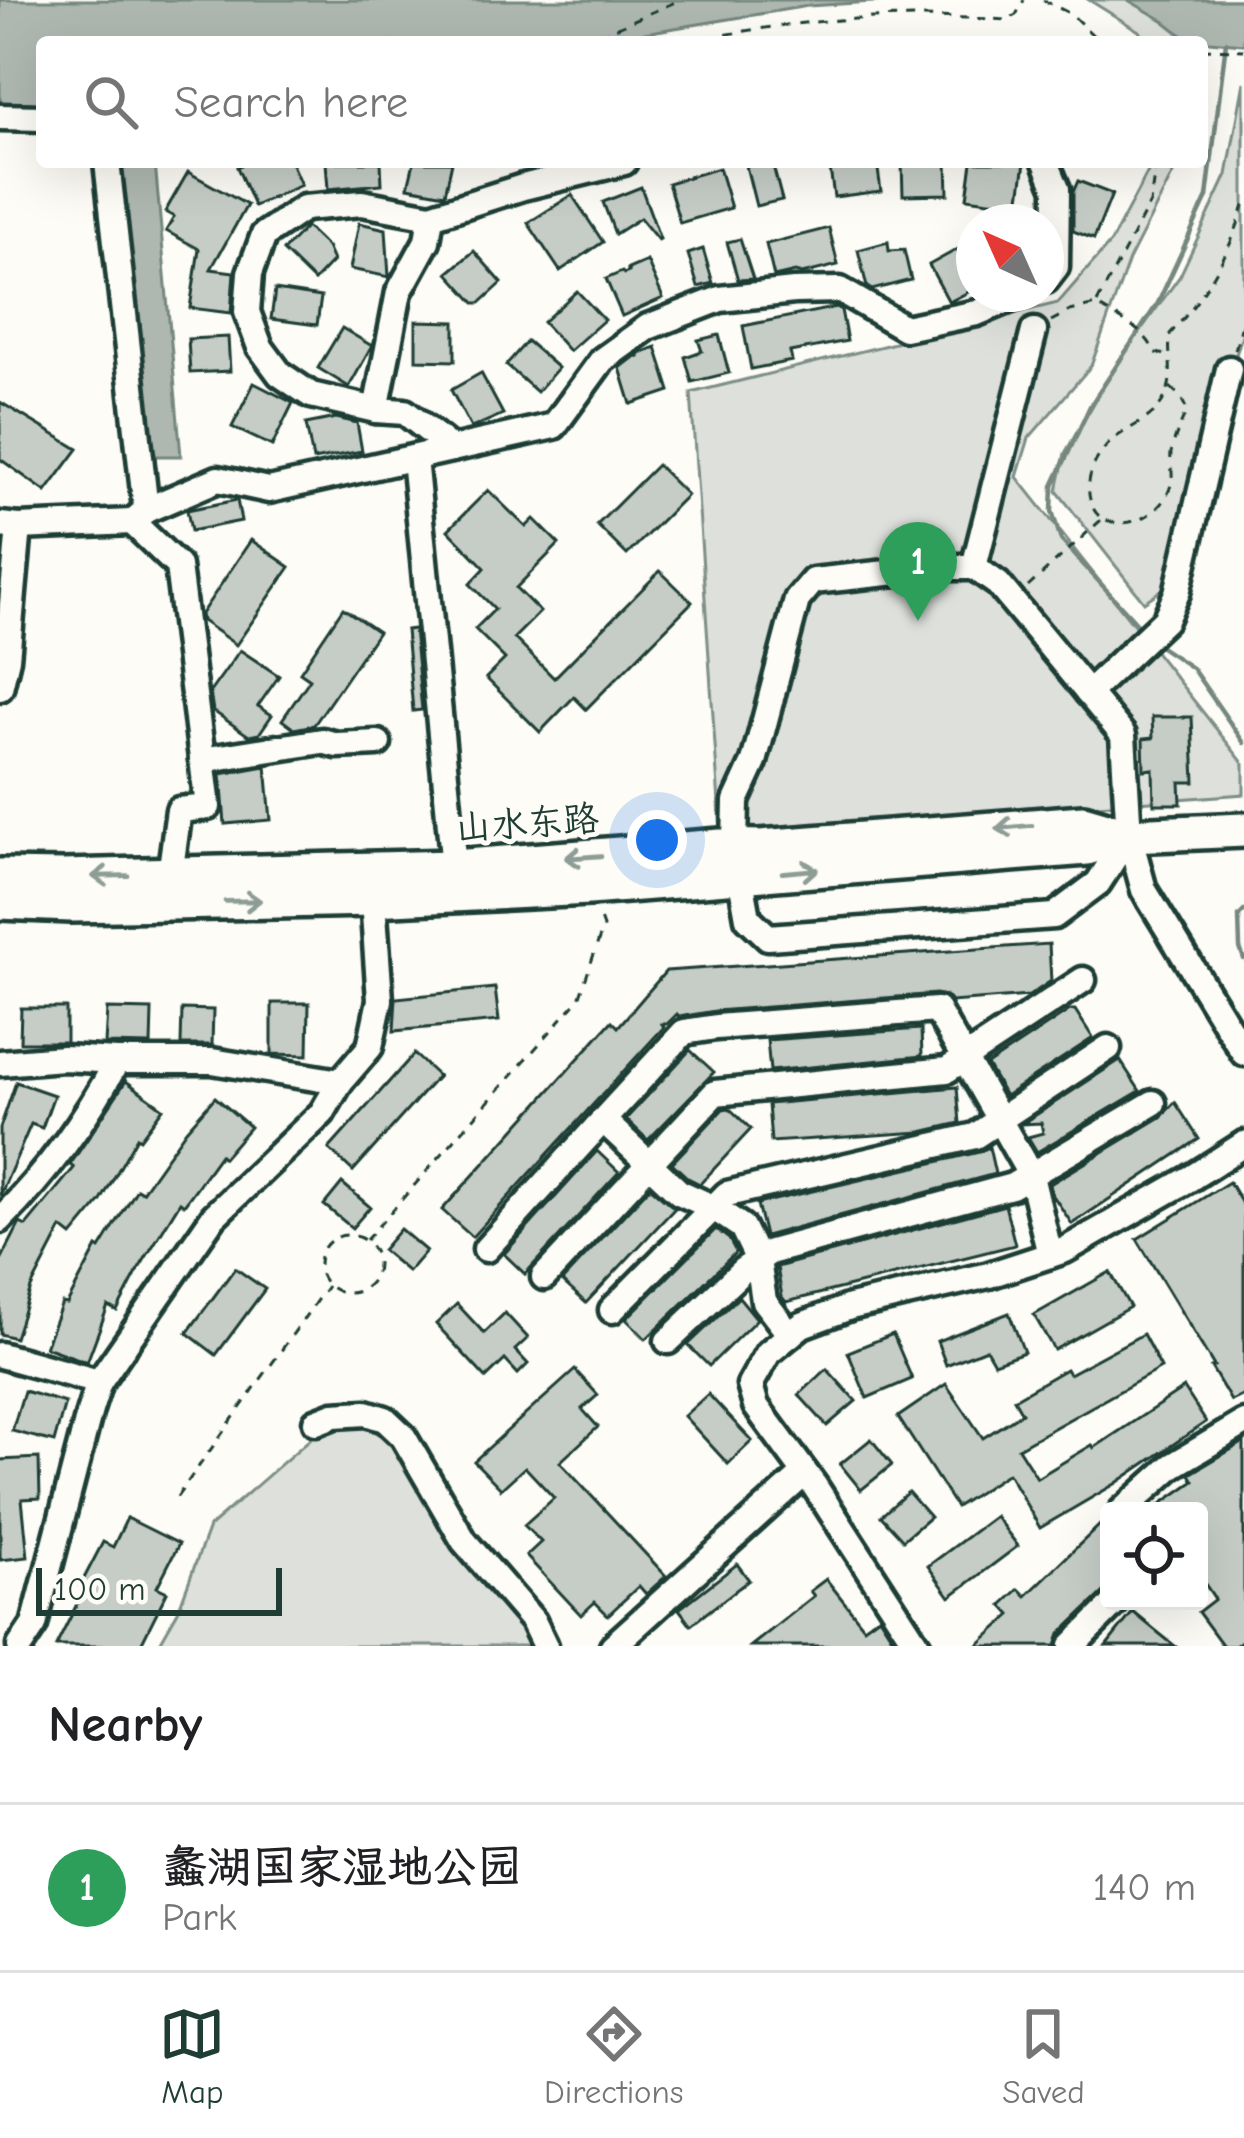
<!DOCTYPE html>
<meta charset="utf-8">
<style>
body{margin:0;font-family:"Comic Neue","LXGW WenKai TC",sans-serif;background:#f2f2f2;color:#202124}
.controls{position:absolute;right:36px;bottom:36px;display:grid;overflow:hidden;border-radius:12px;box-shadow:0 12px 48px #0002}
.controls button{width:108px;height:108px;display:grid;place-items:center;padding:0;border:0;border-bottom:3px solid #e0e0e0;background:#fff;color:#202124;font:60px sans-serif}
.compass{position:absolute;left:956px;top:204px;width:108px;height:108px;border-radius:50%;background:#fff;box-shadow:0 12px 48px #0002;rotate:315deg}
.scale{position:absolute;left:36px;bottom:30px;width:246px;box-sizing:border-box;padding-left:12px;border:6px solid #1f3d34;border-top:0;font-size:33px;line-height:42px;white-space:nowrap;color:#1f3d34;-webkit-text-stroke:9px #fdfcf7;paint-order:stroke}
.you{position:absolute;left:657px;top:840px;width:42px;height:42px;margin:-30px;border:9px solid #fff;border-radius:50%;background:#1a73e8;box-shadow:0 0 0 18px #1a73e833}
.badge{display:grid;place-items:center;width:78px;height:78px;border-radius:50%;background:#1f3d34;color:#fff;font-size:39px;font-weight:700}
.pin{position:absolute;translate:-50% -99px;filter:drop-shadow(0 3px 6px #0008)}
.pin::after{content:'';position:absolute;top:63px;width:42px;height:36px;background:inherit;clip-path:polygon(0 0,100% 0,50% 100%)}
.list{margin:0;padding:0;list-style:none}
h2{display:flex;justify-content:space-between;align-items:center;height:156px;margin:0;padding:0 48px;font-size:51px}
h2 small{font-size:39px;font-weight:400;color:#757577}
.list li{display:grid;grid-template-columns:78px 1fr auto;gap:36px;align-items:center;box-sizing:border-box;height:168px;padding:0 48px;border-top:3px solid #e0e0e0}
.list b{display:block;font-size:45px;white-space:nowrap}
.list p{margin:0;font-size:39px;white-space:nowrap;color:#757577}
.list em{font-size:39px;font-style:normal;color:#757577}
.icon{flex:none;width:66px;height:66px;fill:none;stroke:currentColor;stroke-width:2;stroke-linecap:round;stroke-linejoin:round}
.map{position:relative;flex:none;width:1244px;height:1646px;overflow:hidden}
.search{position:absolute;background:#fff;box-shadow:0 12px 48px #0002;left:36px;right:36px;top:36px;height:132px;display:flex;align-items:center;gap:30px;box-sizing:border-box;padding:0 42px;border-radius:12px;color:#757577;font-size:45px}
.sheet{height:324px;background:#fff}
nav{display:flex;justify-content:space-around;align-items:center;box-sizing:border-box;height:168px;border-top:3px solid #e0e0e0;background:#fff;font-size:33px;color:#757577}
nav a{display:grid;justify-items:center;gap:6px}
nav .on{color:#1f3d34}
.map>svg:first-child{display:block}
.green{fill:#dde0db;stroke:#7e8e88;stroke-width:3}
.water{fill:#aeb8b1;stroke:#75877f;stroke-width:3}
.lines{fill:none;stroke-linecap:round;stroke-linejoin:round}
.stream{stroke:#75877f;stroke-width:4.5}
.building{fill:#c6cdc7;stroke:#1f3d34;stroke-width:3}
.minor-casing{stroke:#1f3d34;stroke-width:33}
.highway-casing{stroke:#1f3d34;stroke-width:42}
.path{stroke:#1f3d34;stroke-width:3;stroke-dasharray:9 9;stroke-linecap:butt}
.minor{stroke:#fdfcf7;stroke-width:24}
.highway{stroke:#fdfcf7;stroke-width:33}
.oneway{stroke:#8e9c96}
.labels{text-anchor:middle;stroke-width:10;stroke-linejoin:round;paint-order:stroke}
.street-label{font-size:36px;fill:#1f3d34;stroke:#fdfcf7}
</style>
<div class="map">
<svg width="1244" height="1646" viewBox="0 0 1244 1646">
<rect width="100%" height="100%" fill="#fdfcf7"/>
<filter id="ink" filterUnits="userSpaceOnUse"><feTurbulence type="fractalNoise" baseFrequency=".00833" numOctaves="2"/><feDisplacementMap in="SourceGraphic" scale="24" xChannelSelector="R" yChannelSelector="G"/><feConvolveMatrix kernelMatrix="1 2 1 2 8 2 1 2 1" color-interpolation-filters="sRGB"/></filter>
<g filter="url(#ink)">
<g class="green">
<path d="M1089 0H1244V39L1178 34V42H1145L1139 31Z"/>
<path d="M1244 82V329L1163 589 1144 602 1057 491 1065 453 1119 360 1180 276 1227 175Z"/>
<path d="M1153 162H1179L1129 260 1091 366 1029 438 1017 477 1244 764V794L721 833 691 393 1058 303 1111 242Z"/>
<path d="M341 1412 414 1442 543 1646H158L178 1611 209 1527Z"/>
</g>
<g class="water">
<path d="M0 0H906L808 6 596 41 570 36 559 42H42L40 108 0 107Z"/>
<path d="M1128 0H1244V44L1187 39 1164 21Z"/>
<path d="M118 162H155L181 456H150Z"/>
</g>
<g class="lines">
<g class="stream">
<path d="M1142 629 1061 540 1052 511 1053 486 1090 406 1158 303 1207 197 1226 42"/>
<path d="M1153 642 1192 668 1244 743"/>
<path d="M1244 911 1239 916 1240 948 1244 959"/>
</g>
</g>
<g class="building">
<path d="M248 162H291L301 185 254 206 237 167Z"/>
<path d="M326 162H381L382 184 328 189Z"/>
<path d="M414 162H452L445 194 408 187Z"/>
<path d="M761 162H772L782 200 756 206 746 166Z"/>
<path d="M829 162H877L881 191 834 197Z"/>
<path d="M902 162H947L948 194 903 195Z"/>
<path d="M972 162H1025L1019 205 967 198Z"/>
<path d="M719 168 731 208 680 223 668 183Z"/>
<path d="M188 172 247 205 211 269 234 272 231 313 190 308 199 249 166 231 174 217 165 212Z"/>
<path d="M1078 181 1112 194 1094 239 1073 231V192Z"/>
<path d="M641 187 660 239 658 240 640 218 615 234 603 202Z"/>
<path d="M572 195 603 242 560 271 528 223Z"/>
<path d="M359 223 386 229 389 277 350 269Z"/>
<path d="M306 227 327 247 333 261 314 281 283 251Z"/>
<path d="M829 228 838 265 802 274 795 272 774 277 766 244Z"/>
<path d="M740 239 753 279 738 280 727 242Z"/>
<path d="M888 242 889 251 904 250 911 280 872 290 867 287 858 250Z"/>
<path d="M703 249 713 283 698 287 688 254Z"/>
<path d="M958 249 974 280V289L949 302 929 265Z"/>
<path d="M474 251 502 283 480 303H475L448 273Z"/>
<path d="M647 261 663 298 622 316 606 279 622 272 624 274 629 272 628 269Z"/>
<path d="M275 290 321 297 317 325 271 319Z"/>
<path d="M577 291 604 320 569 351 543 322Z"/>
<path d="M837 307 841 310 847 341 790 352 792 361 751 369 743 326Z"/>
<path d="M416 321 455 322V361L416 360Z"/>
<path d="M342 328 372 346 349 387 318 368Z"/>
<path d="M719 335 729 373 692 382 685 357 702 351 698 340Z"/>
<path d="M228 337 230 371 190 373 188 339Z"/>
<path d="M527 341 558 368 537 392 506 365Z"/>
<path d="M656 347 670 391 631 404 620 368 637 355 640 358 638 355 641 353Z"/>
<path d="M481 373 503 414 471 428 451 390Z"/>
<path d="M254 383 293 403 272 446 232 427Z"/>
<path d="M0 402 78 449 46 492 0 459Z"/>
<path d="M336 418 357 423 362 451 313 460 306 424Z"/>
<path d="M657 465 687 495 627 555 597 525Z"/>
<path d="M488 490 526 527 534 519 559 544 516 588 540 612 514 638 554 678 660 571 692 602 586 709 574 697 540 732 486 678 505 659 475 629 495 609 470 584 485 568 448 530Z"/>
<path d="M237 500 241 521 191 531 187 510Z"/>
<path d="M251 540 290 567 236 645 202 621 201 614Z"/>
<path d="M343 608 378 632 314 725 294 729 282 720 310 679 300 672Z"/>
<path d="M414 629 422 710 413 711 406 630Z"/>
<path d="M240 650 279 676 258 706 272 715 259 734 249 736 213 711 210 692Z"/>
<path d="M1152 717H1192L1195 782H1180L1181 804H1154L1153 769 1144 770 1143 739 1153 738Z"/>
<path d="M266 766 271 820 225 824 221 774Z"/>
<path d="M1049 944 1051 981 1029 996 951 1002 946 996 936 994 715 1011 679 1017 677 1014 667 1024H662L664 1027 472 1237 442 1210 612 1021 618 1027 666 971Z"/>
<path d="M495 988 499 1021 394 1031 396 998Z"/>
<path d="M272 1003H309L308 1055 272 1054Z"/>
<path d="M21 1008H66V1042H20Z"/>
<path d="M107 1009 152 1010 151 1045 105 1044Z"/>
<path d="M182 1009 213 1010 212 1045H181Z"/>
<path d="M1070 1010H1075L1093 1038 1005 1096 987 1065Z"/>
<path d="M921 1029 922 1056 770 1071 767 1040Z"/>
<path d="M690 1050 714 1072 648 1140 626 1119Z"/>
<path d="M414 1054 438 1076 353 1171 329 1149Z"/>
<path d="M1120 1060 1140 1091 1037 1152 1028 1137 1043 1133 1041 1123 1022 1124Z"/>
<path d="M126 1081 163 1108 140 1139 137 1137 101 1201 72 1236 62 1228 31 1288 15 1338 0 1334V1262L20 1223 26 1226 74 1168 70 1165Z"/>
<path d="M16 1082 54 1095 42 1128 31 1124 0 1196V1128Z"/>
<path d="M957 1087 960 1123 921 1132 771 1142 768 1104Z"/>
<path d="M215 1097 250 1127 223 1158 220 1155 184 1205 180 1202 140 1267 117 1311 108 1306 87 1362 45 1347 62 1303 67 1304 97 1247 100 1249 137 1189 142 1192 186 1130Z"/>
<path d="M1175 1102 1199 1139 1072 1224 1052 1194 1050 1184 1161 1117Z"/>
<path d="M729 1108 751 1129 700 1184 688 1178 672 1163 723 1109Z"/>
<path d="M989 1147 995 1174 765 1236 757 1204 979 1152Z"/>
<path d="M597 1151 619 1172 525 1274 504 1254Z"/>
<path d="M1229 1182 1244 1207V1395L1231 1401 1211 1367 1214 1366 1137 1239Z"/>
<path d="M342 1183 370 1207 352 1228 324 1205Z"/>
<path d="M650 1187 675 1208 586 1303 562 1281Z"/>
<path d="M1005 1205 1015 1245 786 1302 782 1297 777 1267Z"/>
<path d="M400 1229 426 1251 408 1272 382 1250Z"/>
<path d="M716 1229 729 1239 736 1252 646 1339 626 1319Z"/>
<path d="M235 1268 265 1289 216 1355 187 1333Z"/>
<path d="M1110 1272 1130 1307 1054 1350 1034 1315Z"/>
<path d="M739 1297 757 1319 709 1366 688 1345Z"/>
<path d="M457 1304 484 1333 505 1313 528 1338 515 1350 528 1364 518 1374 505 1360 486 1378 436 1324Z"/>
<path d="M1009 1313 1024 1352 994 1363 986 1349 946 1365 937 1341Z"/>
<path d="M893 1334 912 1379 867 1398 848 1352Z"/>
<path d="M1143 1334 1161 1368 1018 1448 1037 1478 1092 1445 1094 1448 1184 1388 1206 1422 1115 1484 1040 1528 1008 1473 956 1507 898 1417 946 1384 983 1438 1022 1413 1014 1399 1066 1369 1069 1374Z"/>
<path d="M827 1369 856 1401 827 1426 799 1395Z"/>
<path d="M575 1370 598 1395 582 1409 598 1427 560 1462 666 1576 646 1594 639 1586 608 1615 595 1602 581 1615 526 1556 541 1542 524 1525 554 1498 525 1467 501 1489 474 1461Z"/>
<path d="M24 1391 65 1403 54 1442 12 1431Z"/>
<path d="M708 1394 752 1441 728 1464 684 1416Z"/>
<path d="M871 1439 892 1465 861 1490 840 1464Z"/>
<path d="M1244 1442V1639L1235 1646H1223L1198 1612 1215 1599 1199 1575V1511H1151L1194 1481 1190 1474Z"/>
<path d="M39 1458 40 1498 22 1499 28 1557 0 1560V1460Z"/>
<path d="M908 1492 930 1517 903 1540 881 1516Z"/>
<path d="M995 1516 1018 1546 950 1597 928 1566Z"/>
<path d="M127 1518 179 1544 157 1587 167 1592 140 1646H56L85 1588 80 1586 103 1542 113 1547Z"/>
<path d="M1102 1523 1109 1531V1587L1060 1634 1056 1646H977L1011 1615 1002 1605 1019 1589 1026 1596Z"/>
<path d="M737 1564 749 1580 691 1625 679 1609Z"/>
<path d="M826 1579 864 1627 879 1616 898 1646H751L814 1596 810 1591Z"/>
<path d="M1133 1612 1155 1630 1175 1646H1106Z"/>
</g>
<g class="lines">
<defs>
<g id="minor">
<path d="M0 117 42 118"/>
<path d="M107 162 146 510 132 522 178 566 208 807 179 810 170 875"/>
<path d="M1046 280 1056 267 1057 189 1046 162"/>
<path d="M376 410 399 292 427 241 431 216"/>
<path d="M452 449 405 412 376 410 311 395 280 374 260 347 247 312 250 273 264 235 304 208 362 203 431 216 523 187 624 162"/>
<path d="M414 458 454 867"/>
<path d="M146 510 218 479 269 490 554 426 602 360 648 327 720 299 794 291 840 290 905 328 977 313 1023 294"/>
<path d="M0 525 19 527 132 522"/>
<path d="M974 567 1034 331"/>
<path d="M0 688 7 659 19 527"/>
<path d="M1088 693 1165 620 1177 593 1229 369"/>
<path d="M202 760 322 741 337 745 378 743"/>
<path d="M1129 835 1098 883 1054 916 768 937 748 918 735 846 736 801 754 762 797 600 813 581 943 567H974L998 584 1123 735 1129 835 1144 890 1244 1053"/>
<path d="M0 1063 63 1058 117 1061"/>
<path d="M0 1220C47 1173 86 1120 117 1061H212L340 1082 370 1047 380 1000 373 899"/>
<path d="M486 1249 603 1120"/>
<path d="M544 1277 715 1093 947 1070 1083 980"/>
<path d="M612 1310 727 1194 975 1136 1108 1048"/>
<path d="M790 1335 764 1301 758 1260 742 1227 714 1208 679 1192 603 1120 684 1032 716 1027 937 1010 1031 1176 1050 1255"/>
<path d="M668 1341 743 1270 770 1252 1012 1186 1153 1103"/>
<path d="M0 1355 99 1382 214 1216 322 1113 340 1082"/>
<path d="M316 1422 334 1415 366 1413 385 1419 403 1436 464 1541 533 1621 545 1646"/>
<path d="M1122 1511 1172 1466 1244 1423"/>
<path d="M20 1646 34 1625 90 1410 99 1382"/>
<path d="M613 1646 805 1473"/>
<path d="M918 1646 814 1485 756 1406 750 1385 768 1353 802 1325 850 1307 989 1275 1065 1250 1191 1178 1244 1144"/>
<path d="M1072 1646 1117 1601"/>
</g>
<g id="highway">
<path d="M0 876 63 877 454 867 721 846 760 847 1083 822 1127 835"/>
<path d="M0 902 71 905 373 899 589 888 1087 848 1129 835 1244 830"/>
</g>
</defs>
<use href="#minor" class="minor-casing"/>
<use href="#highway" class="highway-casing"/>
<g class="path">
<path d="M1043 0 1071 14 1100 42"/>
<path d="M583 42 680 0"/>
<path d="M691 42C793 18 902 13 1006 20L1016 15 1024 0"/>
<path d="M1202 49 1244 50"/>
<path d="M1097 303 1150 203 1156 162"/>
<path d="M1051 321 1070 311 1096 305C1118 319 1145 328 1155 353L1168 355"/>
<path d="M1235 350 1244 317"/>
<path d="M1170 387 1180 396 1187 410C1181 424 1174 438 1171 453 1170 463 1173 472 1172 481 1167 506 1143 524 1118 523 1105 522 1095 516 1091 503 1083 479 1096 454 1115 438 1135 423 1159 418 1168 389 1173 374 1168 351 1170 334 1203 298 1231 253 1244 205"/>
<path d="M1028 587 1101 520"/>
<circle cx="348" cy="1264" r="29"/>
<path d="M366 1240 579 999 603 927 598 913"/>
<path d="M177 1497 327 1286"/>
</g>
<use href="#minor" class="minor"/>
<use href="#highway" class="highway"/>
</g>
<defs><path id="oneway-shaft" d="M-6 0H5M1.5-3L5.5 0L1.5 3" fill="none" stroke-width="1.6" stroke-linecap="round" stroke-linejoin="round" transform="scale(3)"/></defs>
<g class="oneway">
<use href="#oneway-shaft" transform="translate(1014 827) rotate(175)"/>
<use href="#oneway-shaft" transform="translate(583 857) rotate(176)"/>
<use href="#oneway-shaft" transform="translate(800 871) rotate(-5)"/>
<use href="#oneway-shaft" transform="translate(110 876) rotate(179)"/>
<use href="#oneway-shaft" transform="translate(243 901) rotate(-1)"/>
</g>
</g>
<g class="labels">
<g class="street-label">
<text transform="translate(527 822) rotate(-4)" y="13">山水东路</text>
</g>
</g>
</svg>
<div class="controls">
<button><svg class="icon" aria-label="locate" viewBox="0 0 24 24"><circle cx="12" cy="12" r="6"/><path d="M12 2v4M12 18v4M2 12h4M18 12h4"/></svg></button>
</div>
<svg class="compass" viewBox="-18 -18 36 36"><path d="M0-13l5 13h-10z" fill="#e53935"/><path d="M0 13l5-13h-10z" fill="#757577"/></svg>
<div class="scale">100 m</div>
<div class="you"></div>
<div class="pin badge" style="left:918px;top:621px;background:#2e9e5b">1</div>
<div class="search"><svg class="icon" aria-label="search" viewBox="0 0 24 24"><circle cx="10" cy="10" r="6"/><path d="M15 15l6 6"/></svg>Search here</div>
</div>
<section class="sheet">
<h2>Nearby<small></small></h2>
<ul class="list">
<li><span class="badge" style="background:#2e9e5b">1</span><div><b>蠡湖国家湿地公园</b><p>Park</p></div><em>140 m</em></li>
</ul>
</section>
<nav>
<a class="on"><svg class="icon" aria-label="map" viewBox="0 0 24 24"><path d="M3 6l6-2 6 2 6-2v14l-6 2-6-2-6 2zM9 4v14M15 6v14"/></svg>Map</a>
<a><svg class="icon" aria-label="directions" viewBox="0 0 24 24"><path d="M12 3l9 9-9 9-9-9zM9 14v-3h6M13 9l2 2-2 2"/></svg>Directions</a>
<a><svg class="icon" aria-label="saved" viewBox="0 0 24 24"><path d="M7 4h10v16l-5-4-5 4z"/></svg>Saved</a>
</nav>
